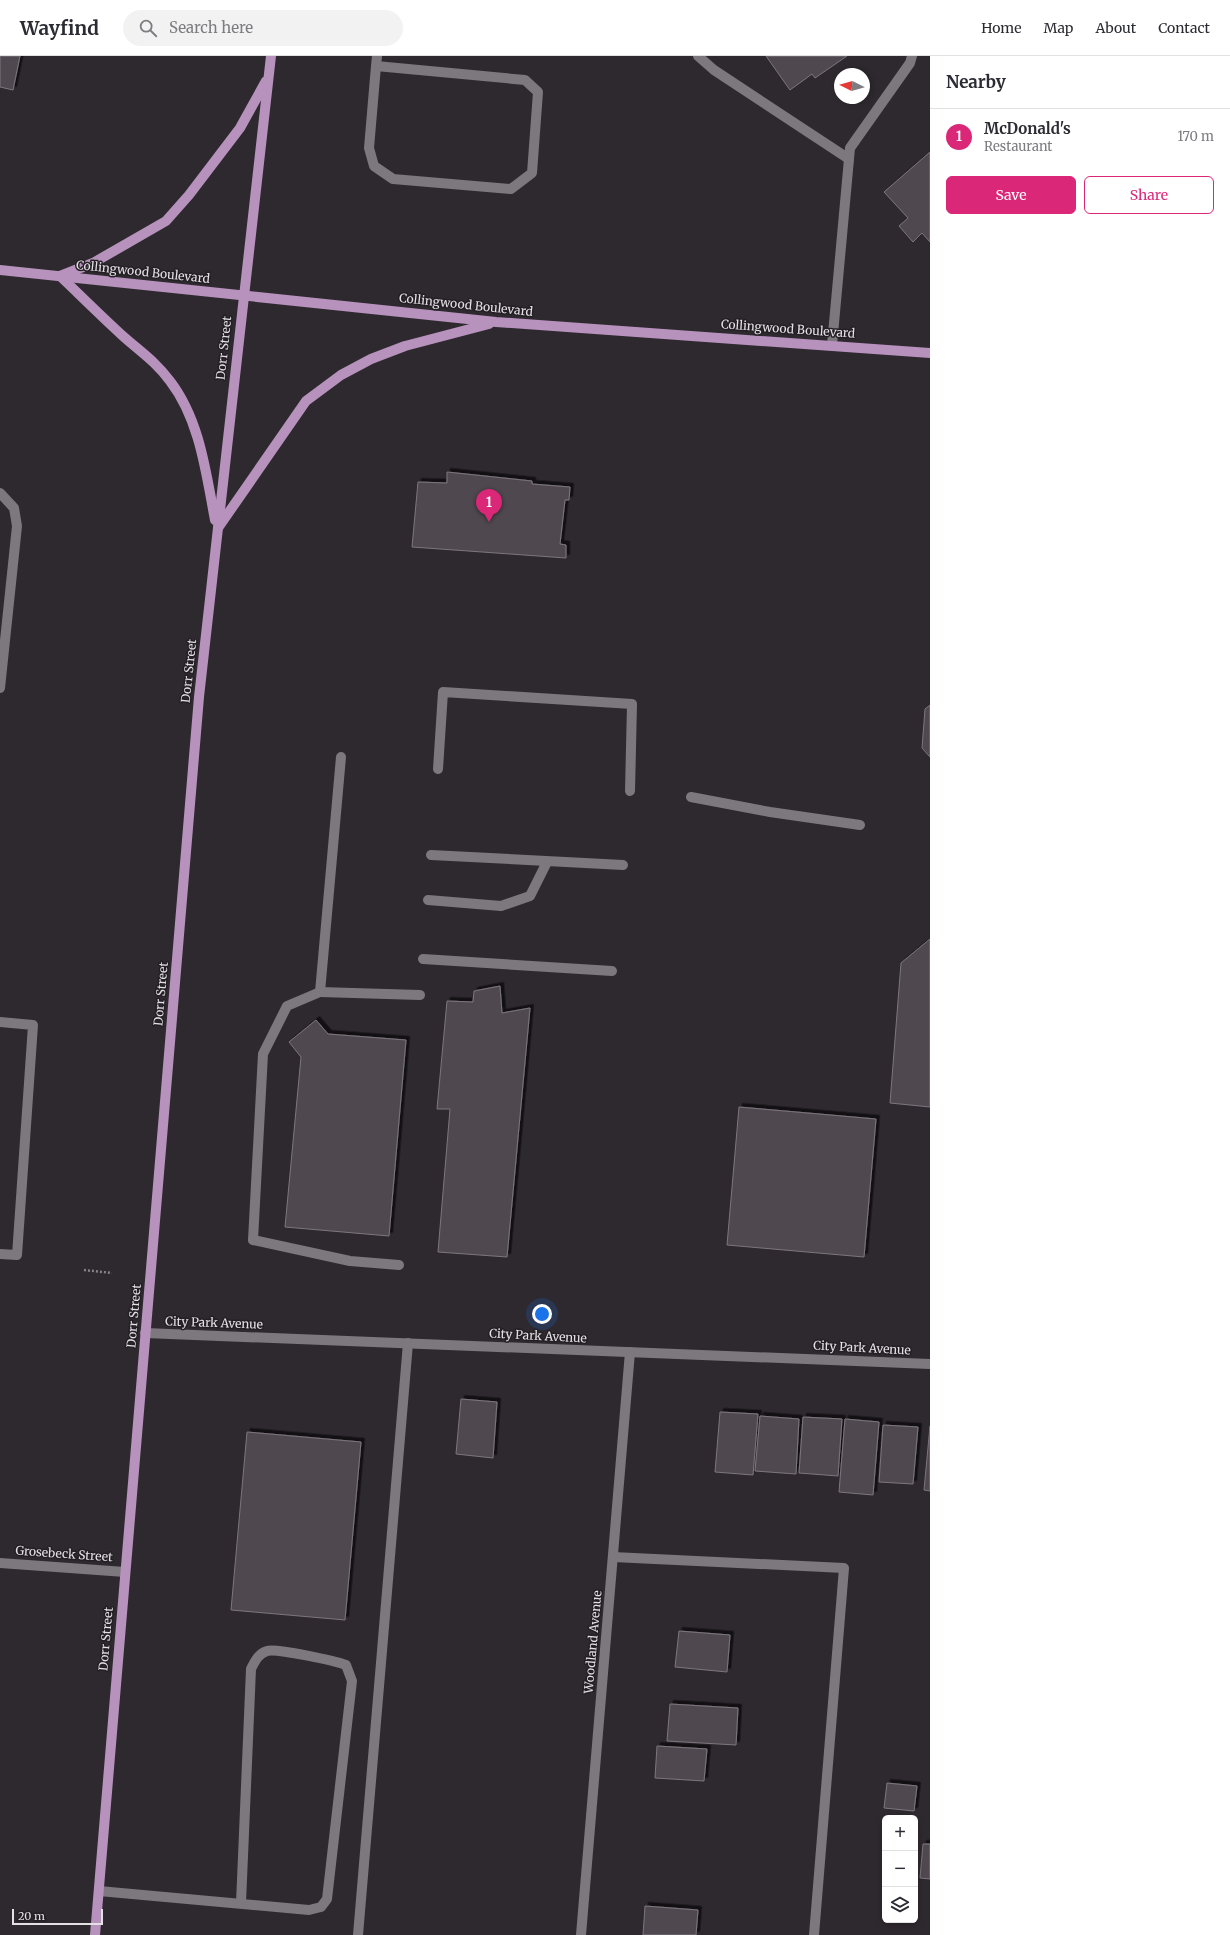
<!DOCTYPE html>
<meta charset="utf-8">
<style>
body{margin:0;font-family:Merriweather,serif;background:#f2f2f3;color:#2b2b33}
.controls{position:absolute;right:12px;bottom:12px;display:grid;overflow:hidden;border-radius:6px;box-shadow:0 2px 6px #0003}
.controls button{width:36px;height:36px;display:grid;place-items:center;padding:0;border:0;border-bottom:1px solid #e1e1e2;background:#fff;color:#2b2b33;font:20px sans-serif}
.compass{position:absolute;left:834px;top:12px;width:36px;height:36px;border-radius:50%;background:#fff;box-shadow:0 2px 6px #0003;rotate:275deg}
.scale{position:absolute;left:12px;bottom:10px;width:91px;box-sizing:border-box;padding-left:4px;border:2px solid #e4e1e5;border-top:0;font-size:11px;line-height:14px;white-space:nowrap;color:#e4e1e5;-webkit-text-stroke:3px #241f25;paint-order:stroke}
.you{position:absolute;left:542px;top:1258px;width:14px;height:14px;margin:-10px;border:3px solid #fff;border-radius:50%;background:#1a73e8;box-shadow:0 0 0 6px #1a73e833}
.badge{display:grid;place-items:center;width:26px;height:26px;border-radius:50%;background:#db2777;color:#fff;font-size:13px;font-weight:700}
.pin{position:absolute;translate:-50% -33px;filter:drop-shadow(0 1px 2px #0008)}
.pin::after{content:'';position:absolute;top:21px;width:14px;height:12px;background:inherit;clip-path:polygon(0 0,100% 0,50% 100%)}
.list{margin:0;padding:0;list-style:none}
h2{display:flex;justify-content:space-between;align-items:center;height:52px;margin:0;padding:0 16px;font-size:17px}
h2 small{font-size:13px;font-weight:400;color:#7c7c81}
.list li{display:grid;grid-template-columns:26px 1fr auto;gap:12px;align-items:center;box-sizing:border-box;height:56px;padding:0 16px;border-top:1px solid #e1e1e2}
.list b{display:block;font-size:15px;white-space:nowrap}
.list p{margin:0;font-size:13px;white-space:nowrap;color:#7c7c81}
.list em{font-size:13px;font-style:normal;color:#7c7c81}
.actions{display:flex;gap:8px;padding:12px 16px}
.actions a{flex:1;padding:9px 0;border:1px solid #db2777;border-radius:6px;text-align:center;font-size:14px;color:#db2777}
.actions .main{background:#db2777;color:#fff}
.icon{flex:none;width:22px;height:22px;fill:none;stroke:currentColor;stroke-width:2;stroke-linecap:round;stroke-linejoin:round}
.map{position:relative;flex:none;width:930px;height:1879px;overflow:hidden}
header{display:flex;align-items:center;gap:24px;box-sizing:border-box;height:56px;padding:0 20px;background:#fff;border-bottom:1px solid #e1e1e2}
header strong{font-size:19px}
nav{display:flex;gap:22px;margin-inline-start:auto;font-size:14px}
.search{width:280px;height:36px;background:#f2f2f3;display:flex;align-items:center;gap:10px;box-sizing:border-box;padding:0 14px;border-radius:22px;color:#7c7c81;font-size:15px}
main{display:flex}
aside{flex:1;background:#fff}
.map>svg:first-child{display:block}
.building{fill:#504a50;stroke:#7d767e;filter:url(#shadow)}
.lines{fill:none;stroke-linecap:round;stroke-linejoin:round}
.path{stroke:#878288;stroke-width:2.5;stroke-dasharray:2 2;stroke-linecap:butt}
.minor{stroke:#7d777e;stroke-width:10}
.major{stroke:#b692bc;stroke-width:10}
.labels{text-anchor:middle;stroke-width:3;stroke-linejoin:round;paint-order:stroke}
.street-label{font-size:12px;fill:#e4e1e5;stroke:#241f25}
</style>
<header>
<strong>Wayfind</strong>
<div class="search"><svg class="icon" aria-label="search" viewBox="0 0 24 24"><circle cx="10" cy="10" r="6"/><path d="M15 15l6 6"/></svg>Search here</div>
<nav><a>Home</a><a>Map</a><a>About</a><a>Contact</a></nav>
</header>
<main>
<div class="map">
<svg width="930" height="1879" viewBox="0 0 930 1879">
<defs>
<filter id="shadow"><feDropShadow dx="3.5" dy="-3.5" stdDeviation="0" flood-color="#0009"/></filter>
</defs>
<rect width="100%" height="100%" fill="#2e282f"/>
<g class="building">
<path d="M0 0H20L13 34 0 31Z"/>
<path d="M766 0H847L815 22 812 18 790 34Z"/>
<path d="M930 96V186L922 177 913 186 899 170 908 162 884 136Z"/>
<path d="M447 416 532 425V428L570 431 569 444H565L560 488 566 489V502L412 491 418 426 447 427Z"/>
<path d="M930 649V701L922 692 925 653Z"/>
<path d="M930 883V1051L890 1047 901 907Z"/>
<path d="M500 930 502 957 530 952 507 1201 438 1196 450 1053H437L447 945 473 946 474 935Z"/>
<path d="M316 964 328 978 406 984 389 1180 285 1171 301 1001 289 986Z"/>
<path d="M739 1051 876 1063 864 1201 727 1189Z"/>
<path d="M461 1343 497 1346 493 1402 456 1398Z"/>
<path d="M720 1356 758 1358 753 1419 715 1416Z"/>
<path d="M760 1360 799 1363 796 1418 755 1415Z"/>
<path d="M803 1361 842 1363 838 1420 799 1417Z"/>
<path d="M845 1363 879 1366 873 1439 839 1436Z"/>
<path d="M883 1369 918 1371 913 1428 879 1426Z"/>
<path d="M930 1370V1435L924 1434Z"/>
<path d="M247 1376 361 1386 345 1564 231 1554Z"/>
<path d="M679 1575 730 1579 727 1616 675 1611Z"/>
<path d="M670 1648 738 1652 736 1689 667 1685Z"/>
<path d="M657 1690 707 1693 704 1725 655 1722Z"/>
<path d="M887 1727 917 1730 914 1755 884 1752Z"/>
<path d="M923 1788H930V1823L920 1822Z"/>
<path d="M645 1850 698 1854 696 1879H643Z"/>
</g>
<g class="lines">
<path class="path" d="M84 1214 112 1217"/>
<g class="minor">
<path d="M698 0 714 14 849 103"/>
<path d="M376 10 525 24 538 36 532 117 511 133 393 123 374 110 369 92 376 10 377 0"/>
<path d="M832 289 850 92 910 7 912 0"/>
<path d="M0 437 14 452 17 470 0 632"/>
<path d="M341 701 320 936 420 939"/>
<path d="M438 713 443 636 632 648 630 735"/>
<path d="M691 741 770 756 860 769"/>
<path d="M431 799 623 809"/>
<path d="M428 844 501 850 530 840 547 806"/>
<path d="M423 903 612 915"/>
<path d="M320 936 287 950 263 998 253 1184 350 1205 399 1209"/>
<path d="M0 966 33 969 17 1199 0 1198"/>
<path d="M145 1277 930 1308"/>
<path d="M613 1501 844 1512 814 1879"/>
<path d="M0 1507 125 1516"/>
<path d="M99 1835 309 1854 321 1851 327 1843 352 1625 346 1609C336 1605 276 1592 267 1595 258 1598 255 1605 251 1613L241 1847"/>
<path d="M358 1879 408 1287"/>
<path d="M581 1879 630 1296"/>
</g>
<g class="major">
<path d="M0 214 496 266 930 297"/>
<path d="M215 464C206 417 200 364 170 325 156 306 141 296 124 281 102 261 81 240 60 220L93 207 166 165 189 139 240 72 266 25"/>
<path d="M218 472 306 345 341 319 371 303 405 290 489 268"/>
<path d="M95 1879 199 641 271 0"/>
</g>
</g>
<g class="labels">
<g class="street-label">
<text transform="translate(143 216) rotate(6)" y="4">Collingwood Boulevard</text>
<text transform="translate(466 249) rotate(6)" y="4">Collingwood Boulevard</text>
<text transform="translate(788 273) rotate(4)" y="4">Collingwood Boulevard</text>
<text transform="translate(224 292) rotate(-84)" y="4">Dorr Street</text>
<text transform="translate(189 615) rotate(-84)" y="4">Dorr Street</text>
<text transform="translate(161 938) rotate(-85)" y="4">Dorr Street</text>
<text transform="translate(134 1260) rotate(-85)" y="4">Dorr Street</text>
<text transform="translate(214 1267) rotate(2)" y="4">City Park Avenue</text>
<text transform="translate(538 1280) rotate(3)" y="4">City Park Avenue</text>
<text transform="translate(862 1292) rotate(3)" y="4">City Park Avenue</text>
<text transform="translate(64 1498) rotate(4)" y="4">Grosebeck Street</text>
<text transform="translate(106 1583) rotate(-85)" y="4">Dorr Street</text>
<text transform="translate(593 1586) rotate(-85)" y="4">Woodland Avenue</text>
</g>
</g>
</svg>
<div class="controls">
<button>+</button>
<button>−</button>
<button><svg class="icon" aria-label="layers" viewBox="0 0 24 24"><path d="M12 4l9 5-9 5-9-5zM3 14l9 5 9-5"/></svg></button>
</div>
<svg class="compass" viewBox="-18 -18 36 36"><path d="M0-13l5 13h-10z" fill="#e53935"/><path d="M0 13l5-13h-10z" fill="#7c7c81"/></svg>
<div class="scale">20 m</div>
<div class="you"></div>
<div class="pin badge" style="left:489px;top:466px">1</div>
</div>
<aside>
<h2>Nearby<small></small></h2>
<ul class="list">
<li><span class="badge">1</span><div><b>McDonald's</b><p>Restaurant</p></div><em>170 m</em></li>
</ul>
<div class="actions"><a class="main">Save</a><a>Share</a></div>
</aside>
</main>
